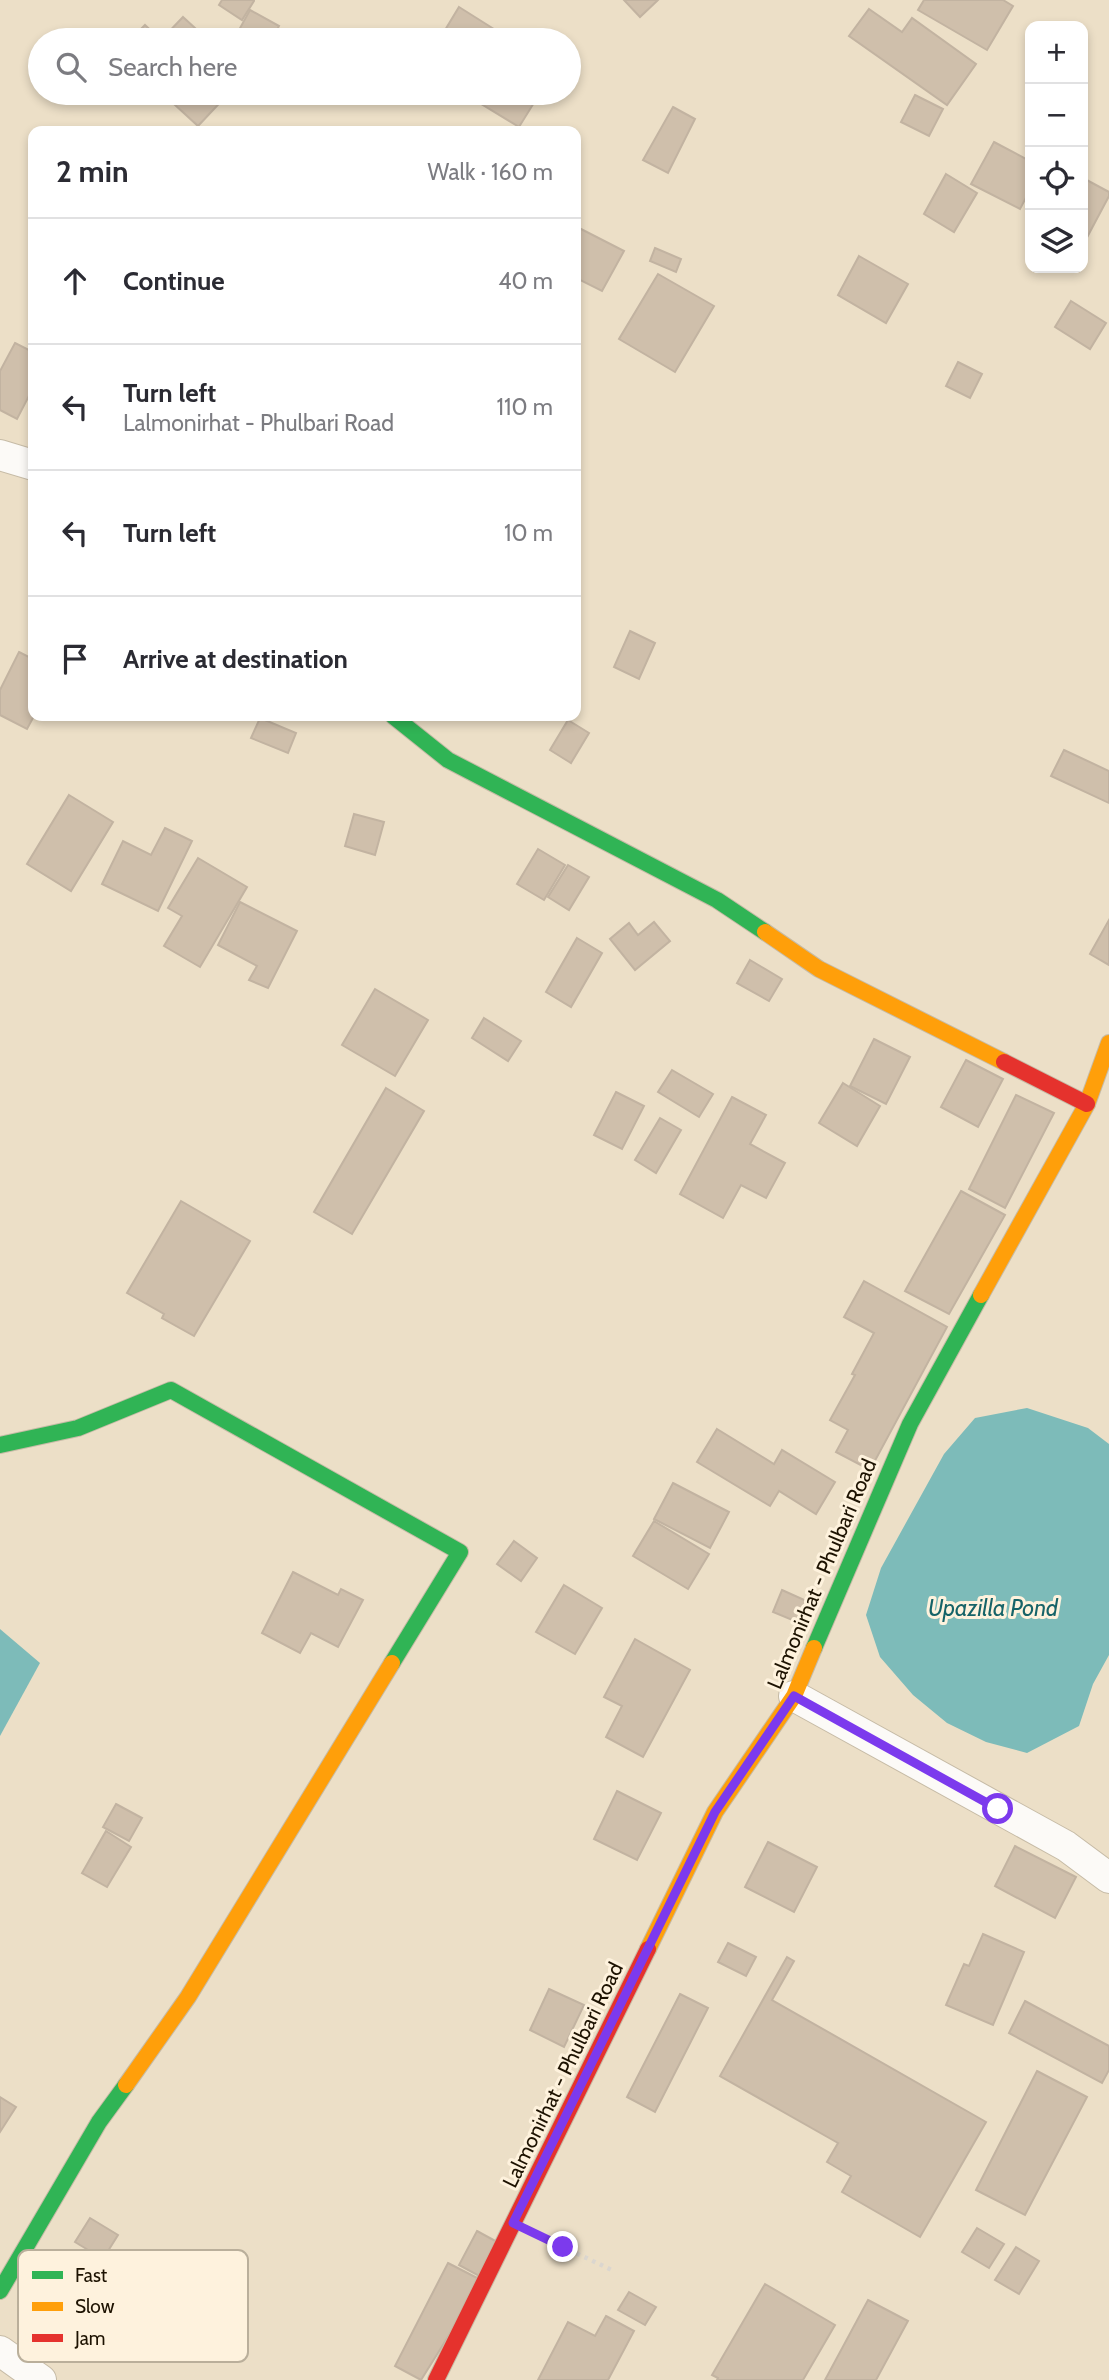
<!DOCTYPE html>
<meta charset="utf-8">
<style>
body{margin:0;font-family:Cabin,sans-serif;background:#f7f7f7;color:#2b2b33}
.controls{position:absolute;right:21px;top:21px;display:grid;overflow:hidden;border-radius:14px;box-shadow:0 4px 10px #0003}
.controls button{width:63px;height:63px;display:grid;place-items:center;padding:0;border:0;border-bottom:2px solid #e1e1e2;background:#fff;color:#2b2b33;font:35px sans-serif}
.stop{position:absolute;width:21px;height:21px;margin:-16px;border:5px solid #7c3aed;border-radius:50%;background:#fff}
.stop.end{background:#7c3aed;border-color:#fff;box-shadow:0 2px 7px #0008}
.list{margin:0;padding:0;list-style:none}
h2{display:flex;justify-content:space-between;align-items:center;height:91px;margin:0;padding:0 28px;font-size:30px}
h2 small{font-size:23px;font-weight:400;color:#7c7c81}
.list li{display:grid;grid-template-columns:46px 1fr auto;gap:21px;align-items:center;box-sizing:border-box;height:126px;padding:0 28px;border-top:2px solid #e1e1e2}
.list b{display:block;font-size:26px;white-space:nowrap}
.list p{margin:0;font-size:23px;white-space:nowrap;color:#7c7c81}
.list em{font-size:23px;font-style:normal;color:#7c7c81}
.icon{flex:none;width:38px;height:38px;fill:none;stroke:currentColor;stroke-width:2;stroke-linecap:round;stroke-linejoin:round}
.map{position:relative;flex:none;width:1109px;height:2380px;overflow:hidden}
.search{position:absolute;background:#fff;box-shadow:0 4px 10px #0003;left:28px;top:28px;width:553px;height:77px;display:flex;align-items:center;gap:18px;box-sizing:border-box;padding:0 24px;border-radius:38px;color:#7c7c81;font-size:26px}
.panel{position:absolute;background:#fff;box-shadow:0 4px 10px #0003;left:28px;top:126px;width:553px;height:595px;border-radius:14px}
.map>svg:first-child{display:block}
.water{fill:#7dbbb9}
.building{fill:#cfbfab;stroke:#c2b3a1;stroke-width:2}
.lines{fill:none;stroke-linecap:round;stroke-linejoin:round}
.street-casing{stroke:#c6bba6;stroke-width:32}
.fast-casing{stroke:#c6bba6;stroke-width:18}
.slow-casing{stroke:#c6bba6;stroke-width:18}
.jam-casing{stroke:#c6bba6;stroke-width:18}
.path{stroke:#dbd6cf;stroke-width:4.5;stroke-dasharray:3.5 5;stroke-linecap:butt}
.street{stroke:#fcfaf7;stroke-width:30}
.fast{stroke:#30b455;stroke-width:16}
.slow{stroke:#ff9f0a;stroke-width:16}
.jam{stroke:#e5322d;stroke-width:16}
.route{stroke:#7c3aed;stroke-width:9}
.labels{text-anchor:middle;stroke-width:6;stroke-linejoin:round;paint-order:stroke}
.street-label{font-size:21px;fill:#1d1201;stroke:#fef2dd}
.water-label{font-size:23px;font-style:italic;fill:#166368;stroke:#fef2dd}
.key{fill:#fef2dd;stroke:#baaf9b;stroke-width:2}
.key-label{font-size:19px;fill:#1d1201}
</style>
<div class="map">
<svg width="1109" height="2380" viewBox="0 0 1109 2380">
<rect width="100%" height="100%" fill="#ecdfc7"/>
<g class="water">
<path d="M1027 1408 1088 1428 1109 1444V1655L1093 1684 1079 1726 1027 1753 986 1742 947 1723 913 1695 880 1657 866 1615 881 1568 944 1454 975 1418Z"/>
<path d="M0 1629 40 1663 0 1736Z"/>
</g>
<g class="building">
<path d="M222 0H254V1L242 20 219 5Z"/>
<path d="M624 0H658L640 17Z"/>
<path d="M924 0H1003L1013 6 987 50 918 10Z"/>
<path d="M459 7 497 31 491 40H439Z"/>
<path d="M869 9 902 32 912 18 976 64 947 105 849 36Z"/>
<path d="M250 10 279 26 272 40 234 39Z"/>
<path d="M183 17 207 39 206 40H161Z"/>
<path d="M145 25 161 40H130Z"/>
<path d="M162 93H229L198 126Z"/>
<path d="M466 93H540L519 127 465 94Z"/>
<path d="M915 95 943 109 929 136 901 122Z"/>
<path d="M673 107 695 119 668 173 643 160Z"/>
<path d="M994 142 1030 161V190L1020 209 971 184Z"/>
<path d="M946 174 977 193 954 232 924 214Z"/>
<path d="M1083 178 1109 192V196L1083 245Z"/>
<path d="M579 228 624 251 602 291 576 278V235Z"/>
<path d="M655 248 681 259 676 272 650 261Z"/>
<path d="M859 256 908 284 886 323 838 295Z"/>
<path d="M658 274 714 306 675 372 619 339Z"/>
<path d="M1071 301 1106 323 1090 349 1055 327Z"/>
<path d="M15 343 33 352V388L17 419 0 410V371Z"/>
<path d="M958 362 982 374 970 398 946 386Z"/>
<path d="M630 631 655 643 639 679 614 667Z"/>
<path d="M19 652 33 659 34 716 27 729 0 715V690Z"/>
<path d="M260 718 296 733 288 753 251 738Z"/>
<path d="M568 720 589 733 571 763 550 750Z"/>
<path d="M1064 750 1109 771V803L1051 776Z"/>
<path d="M69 795 113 822 71 891 27 864Z"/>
<path d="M354 814 384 822 375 855 345 846Z"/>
<path d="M165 828 192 841 158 911 102 884 123 841 151 855Z"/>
<path d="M538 849 565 865 544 900 517 884Z"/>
<path d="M198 858 247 887 200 967 164 946 182 916 168 908Z"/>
<path d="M568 865 589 877 569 910 548 897Z"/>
<path d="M240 902 297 931 268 988 249 980 257 966 218 945Z"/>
<path d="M1109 920V965L1090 954Z"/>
<path d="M654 922 670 941 635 970 610 939 629 923 638 935Z"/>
<path d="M577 938 602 953 571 1007 546 992Z"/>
<path d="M750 960 782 979 769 1001 737 983Z"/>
<path d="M375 989 428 1020 395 1076 342 1045Z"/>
<path d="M484 1018 521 1041 508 1061 472 1038Z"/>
<path d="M874 1039 910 1057 886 1104 850 1086Z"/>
<path d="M966 1060 1003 1079 978 1127 941 1107Z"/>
<path d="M672 1070 713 1094 699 1117 658 1092Z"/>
<path d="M843 1083 880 1106 857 1146 819 1123Z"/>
<path d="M386 1088 424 1111 352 1234 314 1212Z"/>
<path d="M616 1092 644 1106 622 1149 594 1135Z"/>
<path d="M1016 1095 1054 1113 1005 1208 969 1189Z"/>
<path d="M732 1097 766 1115 750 1144 785 1163 766 1198 741 1185 723 1218 680 1194Z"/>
<path d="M660 1118 681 1130 656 1173 635 1160Z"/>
<path d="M961 1191 1005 1215 949 1314 905 1291Z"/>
<path d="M181 1201 250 1241 194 1336 162 1318 164 1314 127 1293Z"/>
<path d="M864 1281 947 1327 870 1470 836 1452 848 1430 830 1420 855 1375 852 1374 874 1333 844 1317Z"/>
<path d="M717 1429 774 1464 782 1450 835 1482 816 1514 779 1491 770 1506 697 1462Z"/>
<path d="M673 1483 729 1512 710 1548 654 1519Z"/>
<path d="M654 1521 709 1554 688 1589 633 1556Z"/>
<path d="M514 1541 537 1558 521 1581 497 1564Z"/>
<path d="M293 1572 338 1595 341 1589 363 1600 338 1647 311 1633 300 1653 262 1633Z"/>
<path d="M564 1585 602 1608 575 1654 536 1632Z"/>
<path d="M782 1590 811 1603 802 1624 773 1612Z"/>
<path d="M635 1639 690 1670 643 1757 606 1737 622 1706 604 1697Z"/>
<path d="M617 1791 661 1813 637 1860 594 1839Z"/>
<path d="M116 1804 142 1818 129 1841 103 1827Z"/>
<path d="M106 1831 131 1847 107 1887 82 1873Z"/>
<path d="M768 1842 817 1867 794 1912 745 1887Z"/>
<path d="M1015 1846 1076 1877 1055 1918 995 1886Z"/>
<path d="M983 1934 1024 1952 993 2025 946 2005 964 1964 969 1966Z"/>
<path d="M728 1943 756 1957 746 1976 718 1962Z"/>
<path d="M787 1957 794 1961 772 2000 986 2122 920 2237 842 2192 851 2176 827 2162 838 2143 720 2076Z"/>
<path d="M549 1989 584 2005 564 2047 530 2030Z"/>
<path d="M680 1994 708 2008 655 2112 627 2097Z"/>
<path d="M1025 2001 1109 2046V2070L1102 2083 1009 2033Z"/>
<path d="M1037 2071 1087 2097 1025 2215 976 2190Z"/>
<path d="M0 2097 16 2107 0 2132Z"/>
<path d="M90 2218 118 2235 103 2259 75 2242Z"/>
<path d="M977 2228 1004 2244 989 2268 962 2252Z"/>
<path d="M477 2231 499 2243 481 2277 459 2265Z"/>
<path d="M1016 2247 1039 2261 1019 2294 995 2280Z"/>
<path d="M448 2263 483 2281 421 2380 395 2366Z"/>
<path d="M765 2284 835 2325 803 2380H717L718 2378 712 2375Z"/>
<path d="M629 2292 656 2307 645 2325 618 2310Z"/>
<path d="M868 2300 908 2321 876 2380H825Z"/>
<path d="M606 2316 634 2331 608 2380H538L568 2322 595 2336Z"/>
</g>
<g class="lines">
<defs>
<g id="street">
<path d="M0 455 33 465"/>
<path d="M794 1696 1066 1846 1109 1878"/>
<path d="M0 2351 41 2380"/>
</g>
<g id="fast">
<path d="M393 716 448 760 717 900 765 932"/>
<path d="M0 1445 78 1428 171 1390 460 1552 392 1663"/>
<path d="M814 1648 910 1424 981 1295"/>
<path d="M0 2291 99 2122 126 2085"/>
</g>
<g id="slow">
<path d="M765 932 819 969 1004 1062"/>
<path d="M981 1295 1087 1104 1109 1043"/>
<path d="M648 1949 715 1812 794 1696 814 1648"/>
<path d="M126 2085 188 1997 392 1663"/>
</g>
<g id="jam">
<path d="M1004 1062 1087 1104"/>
<path d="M436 2380 648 1949"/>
</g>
</defs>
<use href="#street" class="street-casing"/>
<use href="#fast" class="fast-casing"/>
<use href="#slow" class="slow-casing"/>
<use href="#jam" class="jam-casing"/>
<path class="path" d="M546 2239 614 2271"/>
<use href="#street" class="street"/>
<use href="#fast" class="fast"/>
<use href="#slow" class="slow"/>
<use href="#jam" class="jam"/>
</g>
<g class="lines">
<path class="route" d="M563 2247 513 2223 715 1812 794 1696 998 1809"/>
</g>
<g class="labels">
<g class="street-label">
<text transform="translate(822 1574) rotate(-67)" y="7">Lalmonirhat - Phulbari Road</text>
<text transform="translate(563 2075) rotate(-64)" y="7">Lalmonirhat - Phulbari Road</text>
</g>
<g class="water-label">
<text x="993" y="1616">Upazilla Pond</text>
</g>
</g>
<rect x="18" y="2250" width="230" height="112" rx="10" class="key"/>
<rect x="32" y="2271" width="31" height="8" fill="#30b455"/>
<rect x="32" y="2302" width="31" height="9" fill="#ff9f0a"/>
<rect x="32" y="2334" width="31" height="8" fill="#e5322d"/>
<g class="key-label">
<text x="75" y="2282">Fast</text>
<text x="75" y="2313">Slow</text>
<text x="75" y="2345">Jam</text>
</g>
</svg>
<div class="controls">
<button>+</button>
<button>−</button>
<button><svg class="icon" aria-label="locate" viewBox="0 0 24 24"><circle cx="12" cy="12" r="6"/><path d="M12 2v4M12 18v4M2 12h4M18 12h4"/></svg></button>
<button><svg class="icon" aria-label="layers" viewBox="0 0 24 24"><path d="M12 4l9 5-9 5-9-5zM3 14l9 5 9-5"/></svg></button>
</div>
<div class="stop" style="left:998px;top:1809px"></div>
<div class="stop end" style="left:563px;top:2247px"></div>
<div class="search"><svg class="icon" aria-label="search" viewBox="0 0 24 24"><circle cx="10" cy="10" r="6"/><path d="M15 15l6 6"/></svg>Search here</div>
<section class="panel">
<h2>2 min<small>Walk · 160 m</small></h2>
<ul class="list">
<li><svg class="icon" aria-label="ahead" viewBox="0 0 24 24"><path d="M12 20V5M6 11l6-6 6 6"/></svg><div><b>Continue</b></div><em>40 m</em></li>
<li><svg class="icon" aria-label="left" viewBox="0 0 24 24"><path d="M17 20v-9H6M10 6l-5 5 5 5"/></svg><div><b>Turn left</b><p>Lalmonirhat - Phulbari Road</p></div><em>110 m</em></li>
<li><svg class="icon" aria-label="left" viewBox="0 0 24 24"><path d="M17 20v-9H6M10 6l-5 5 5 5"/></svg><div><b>Turn left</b></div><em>10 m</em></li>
<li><svg class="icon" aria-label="arrive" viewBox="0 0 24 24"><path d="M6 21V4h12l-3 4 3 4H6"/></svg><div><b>Arrive at destination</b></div></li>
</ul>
</section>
</div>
